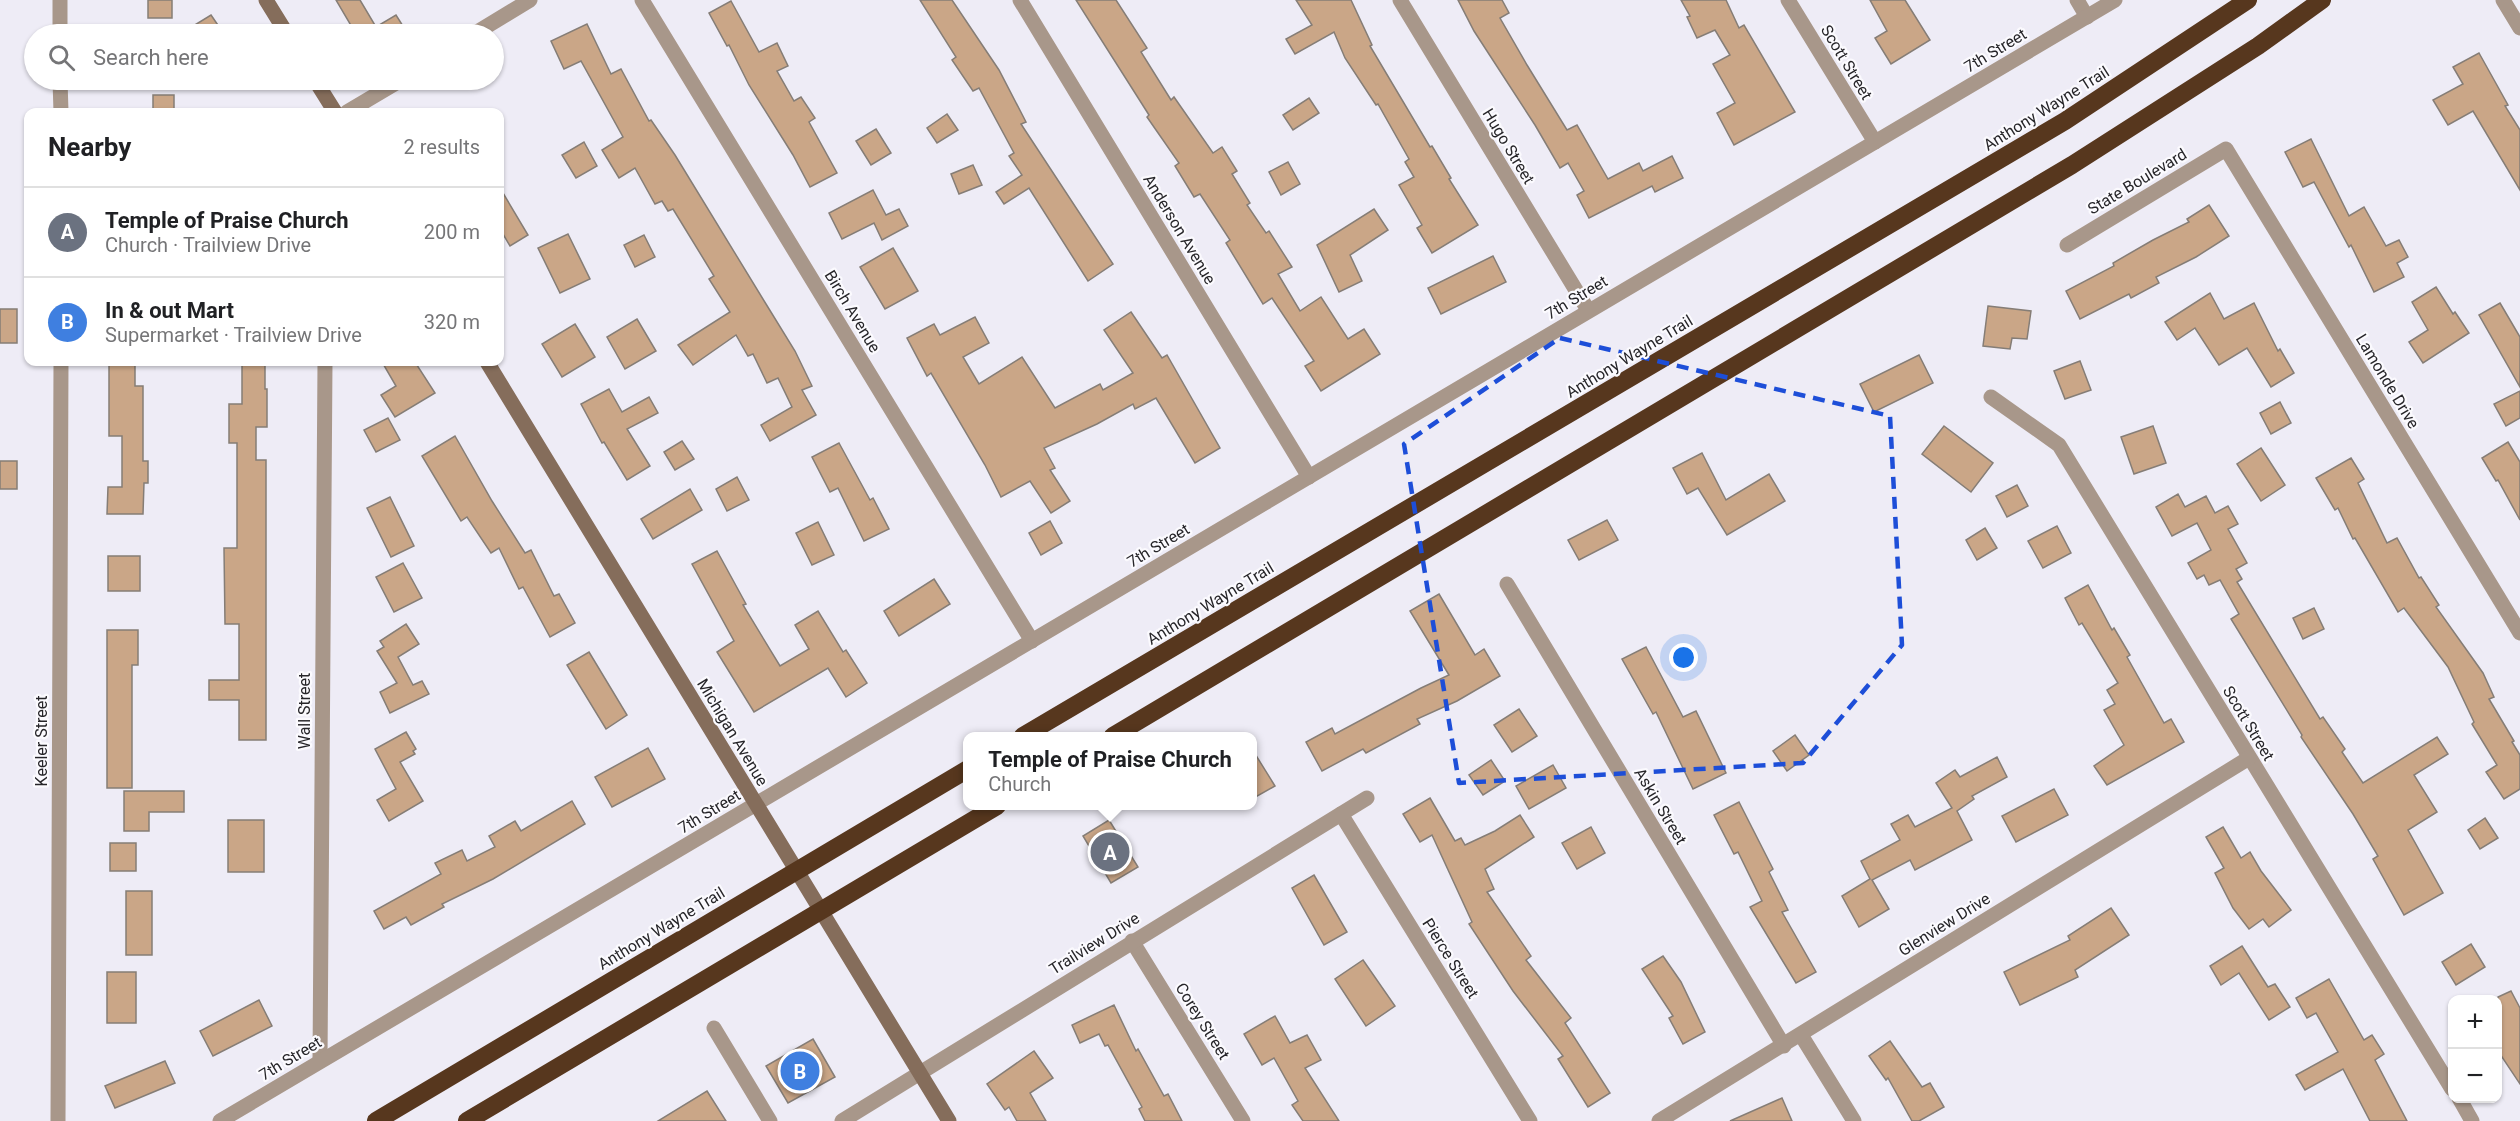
<!DOCTYPE html>
<meta charset="utf-8">
<style>
body{margin:0;font-family:Roboto,sans-serif;background:#f2f2f2;color:#202124}
.controls{position:absolute;right:18px;bottom:18px;display:grid;overflow:hidden;border-radius:12px;box-shadow:0 2px 4px #0004}
.controls button{width:54px;height:54px;display:grid;place-items:center;padding:0;border:0;border-bottom:2px solid #e0e0e0;background:#fff;color:#202124;font:30px sans-serif}
.you{position:absolute;left:1684px;top:658px;width:21px;height:21px;margin:-15px;border:4px solid #fff;border-radius:50%;background:#1a73e8;box-shadow:0 0 0 9px #1a73e833}
.badge{display:grid;place-items:center;width:39px;height:39px;border-radius:50%;background:#75562b;color:#fff;font-size:20px;font-weight:700}
.pin{position:absolute;translate:-50% -50%;border:3px solid #fff;box-shadow:0 2px 6px #0006}
.popup{position:absolute;left:963px;top:732px;width:294px;height:78px;box-sizing:border-box;display:grid;place-content:center;border-radius:12px;background:#fff;filter:drop-shadow(0 2px 4px #0005);font-size:20px;white-space:nowrap;color:#757577}
.popup b{font-size:22px;color:#202124}
.popup::after{content:'';position:absolute;left:50%;top:100%;margin-left:-12px;border:12px solid transparent;border-top-color:#fff}
.list{margin:0;padding:0;list-style:none}
h2{display:flex;justify-content:space-between;align-items:center;height:78px;margin:0;padding:0 24px;font-size:26px}
h2 small{font-size:20px;font-weight:400;color:#757577}
.list li{display:grid;grid-template-columns:39px 1fr auto;gap:18px;align-items:center;box-sizing:border-box;height:90px;padding:0 24px;border-top:2px solid #e0e0e0}
.list b{display:block;font-size:22px;white-space:nowrap}
.list p{margin:0;font-size:20px;white-space:nowrap;color:#757577}
.list em{font-size:20px;font-style:normal;color:#757577}
.icon{flex:none;width:33px;height:33px;fill:none;stroke:currentColor;stroke-width:2;stroke-linecap:round;stroke-linejoin:round}
.map{position:relative;flex:none;width:2520px;height:1121px;overflow:hidden}
.search{position:absolute;background:#fff;box-shadow:0 2px 4px #0004;left:24px;top:24px;width:480px;height:66px;display:flex;align-items:center;gap:15px;box-sizing:border-box;padding:0 21px;border-radius:33px;color:#757577;font-size:22px}
.panel{position:absolute;background:#fff;box-shadow:0 2px 4px #0004;left:24px;top:108px;width:480px;height:258px;border-radius:12px}
.map>svg:first-child{display:block}
.building{fill:#caa687;stroke:#857d76;stroke-width:1.5}
.lines{fill:none;stroke-linecap:round;stroke-linejoin:round}
.street{stroke:#a8978a;stroke-width:15}
.secondary{stroke:#856d5b;stroke-width:15}
.highway{stroke:#57371e;stroke-width:18}
.marked{fill:none;stroke:#1d4ed8;stroke-width:4.5;stroke-dasharray:12 8;stroke-linejoin:round}
.labels{text-anchor:middle;stroke-width:4.5;stroke-linejoin:round;paint-order:stroke}
.street-label{font-size:16px;fill:#262529;stroke:#fbfafe}
</style>
<div class="map">
<svg width="2520" height="1121" viewBox="0 0 2520 1121">
<rect width="100%" height="100%" fill="#eeecf6"/>
<g class="building">
<rect x="148" y="0" width="24" height="18"/>
<path d="M336 0H360L376 27 396 15 408 34H356Z"/>
<path d="M920 0H952L999 70 1026 122 1021 124 1113 264 1088 281 1029 188 1004 204 996 192 1022 175 1009 156 1014 153 979 88 973 91 952 60 956 57Z"/>
<path d="M1076 0H1116L1147 48 1141 52 1171 100 1174 97 1213 153 1222 147 1237 171 1232 174 1250 203 1247 205 1266 233 1269 231 1292 267 1278 274 1300 311 1321 297 1348 339 1364 329 1380 354 1321 391 1305 366 1314 361 1272 298 1263 304 1226 243 1230 240 1200 194 1194 197 1175 166 1179 163 1147 117 1149 115Z"/>
<path d="M1296 0H1351L1372 45 1370 46 1430 147 1432 146 1451 178 1449 179 1478 225 1432 253 1417 228 1422 225 1399 185 1414 177 1405 162 1409 159 1378 104 1376 105 1345 58 1334 32 1295 54 1286 39 1312 25Z"/>
<path d="M1458 0H1502L1509 13 1500 18 1527 65 1567 130 1577 125 1608 179 1639 163 1643 171 1672 156 1683 178 1655 192 1652 186 1589 218 1577 195 1584 191 1568 163 1560 168 1535 125 1474 31Z"/>
<path d="M1681 0H1726L1739 28 1744 25 1795 112 1734 145 1717 113 1735 103 1713 64 1730 55 1715 30 1697 38 1687 17 1690 16Z"/>
<path d="M1870 0H1905L1930 40 1891 64 1875 38 1887 31Z"/>
<path d="M731 1 759 52 777 43 788 66 777 71 794 101 801 97 815 118 809 122 837 173 810 187 793 155 749 85 729 45 727 46 709 13Z"/>
<path d="M211 15 224 34H180Z"/>
<path d="M587 24 611 74 621 69 649 121 651 120 675 155 766 304 795 351 812 386 802 390 816 415 770 441 761 425 792 407 778 378 767 383 753 354 748 356 736 335 693 365 678 345 730 312 709 279 714 276 673 209 668 211 662 201 655 204 635 168 619 178 602 150 623 137 581 61 564 69 551 41Z"/>
<path d="M2479 53 2508 105 2505 106 2520 130V190L2473 111 2448 125 2433 100 2463 84 2453 67Z"/>
<rect x="153" y="95" width="21" height="17"/>
<path d="M1309 98 1319 113 1293 130 1283 115Z"/>
<path d="M947 114 958 130 937 143 927 128Z"/>
<path d="M876 129 891 153 871 165 856 141Z"/>
<path d="M2311 139 2349 216 2364 207 2386 246 2399 240 2408 257 2397 263 2404 277 2374 292 2351 245 2349 247 2314 182 2303 187 2285 152Z"/>
<path d="M584 142 597 166 576 178 562 155Z"/>
<path d="M1288 162 1300 184 1281 195 1269 172Z"/>
<path d="M973 165 982 185 959 194 951 174Z"/>
<path d="M500 188 528 235 510 246 500 229Z"/>
<path d="M873 190 886 215 899 209 908 226 882 240 874 223 842 239 829 213Z"/>
<path d="M2209 205 2229 236 2196 257 2156 277 2159 283 2131 298 2129 294 2080 319 2066 291 2114 266 2113 263 2153 240 2189 222 2187 219Z"/>
<path d="M1374 209 1388 230 1350 255 1362 281 1339 292 1317 245Z"/>
<path d="M568 234 590 279 560 293 538 248Z"/>
<path d="M644 235 655 257 635 267 624 245Z"/>
<path d="M893 248 918 291 885 309 860 267Z"/>
<path d="M1493 256 1506 282 1441 314 1428 288Z"/>
<path d="M2436 287 2453 314 2455 312 2469 333 2423 363 2409 342 2428 330 2412 302Z"/>
<path d="M2210 293 2224 319 2254 303 2278 351 2280 349 2294 373 2271 387 2247 348 2219 365 2195 328 2177 340 2165 322Z"/>
<path d="M2500 303 2520 337V387L2479 315Z"/>
<path d="M1988 306 2031 311 2027 339 2012 338 2010 349 1983 346Z"/>
<rect x="0" y="309" width="17" height="34"/>
<path d="M1131 312 1162 358 1167 355 1220 448 1195 463 1156 398 1135 409 1133 404 1097 424 1044 448 1055 468 1050 470 1070 501 1051 513 1030 481 1001 497 985 465 931 373 927 376 907 338 934 324 940 335 975 317 989 343 963 357 979 384 1022 357 1055 408 1100 384 1103 390 1133 373 1104 330Z"/>
<path d="M637 319 656 351 625 369 607 337Z"/>
<path d="M575 324 595 357 562 377 542 344Z"/>
<path d="M1919 355 1933 383 1874 412 1860 384Z"/>
<path d="M2080 361 2091 390 2065 399 2054 371Z"/>
<path d="M109 362H135V386H143V461H148V483H144L143 514H107L108 487H122V436H109Z"/>
<path d="M242 362H265V389H267V427H256V460H266V740H239V700H209V680H239V624H225L224 548H237V443H229V404H242Z"/>
<path d="M382 362H415L435 393 395 417 381 395 396 386Z"/>
<path d="M609 389 622 412 649 397 658 413 627 429 650 466 627 480 604 442 602 443 581 404Z"/>
<path d="M2520 391V418L2506 426 2494 404Z"/>
<path d="M2280 402 2291 423 2271 434 2260 413Z"/>
<path d="M388 418 400 440 376 452 364 430Z"/>
<path d="M1944 426 1993 463 1971 492 1922 454Z"/>
<path d="M2153 426 2166 463 2134 474 2121 437Z"/>
<path d="M455 436 492 501 525 553 531 550 554 596 559 594 575 623 550 637 523 587 519 589 499 548 491 553 467 517 461 521 422 456Z"/>
<path d="M682 441 694 459 675 470 664 452Z"/>
<path d="M2508 442 2520 462V520L2498 480 2496 481 2482 458Z"/>
<path d="M839 443 870 500 873 498 889 529 864 541 838 488 830 492 812 457Z"/>
<path d="M2261 448 2285 485 2261 501 2237 464Z"/>
<path d="M1702 453 1726 500 1769 474 1785 501 1727 535 1698 488 1687 494 1673 468Z"/>
<path d="M2351 458 2364 479 2358 483 2387 543 2397 538 2419 578 2421 577 2439 605 2436 607 2483 673 2494 697 2489 699 2514 741 2512 742 2520 755V789L2504 799 2486 772 2497 765 2472 724 2474 722 2448 667 2404 608 2398 612 2355 538 2353 539 2338 508 2335 510 2316 478Z"/>
<rect x="0" y="461" width="17" height="28"/>
<path d="M737 477 749 500 727 511 716 489Z"/>
<path d="M2017 485 2028 506 2007 517 1996 496Z"/>
<path d="M690 489 702 510 653 539 641 519Z"/>
<path d="M2178 494 2185 507 2206 496 2215 513 2228 506 2238 524 2228 529 2247 563 2236 569 2242 579 2237 582 2320 719 2323 717 2345 749 2342 752 2363 783 2437 737 2448 754 2414 775 2437 812 2408 830 2443 893 2404 915 2373 859 2378 856 2353 814 2301 737 2302 735 2231 619 2239 614 2220 580 2209 585 2204 575 2197 579 2188 563 2211 550 2197 523 2172 536 2156 507Z"/>
<path d="M390 497 414 546 391 557 367 508Z"/>
<path d="M1607 520 1618 540 1579 560 1568 540Z"/>
<path d="M1050 521 1062 543 1041 555 1029 533Z"/>
<path d="M818 522 834 555 812 565 796 533Z"/>
<path d="M2057 526 2071 553 2043 568 2028 541Z"/>
<path d="M1985 528 1997 548 1977 560 1966 540Z"/>
<path d="M717 551 746 604 743 605 780 666 809 649 795 625 818 611 843 652 846 650 867 683 846 697 828 668 754 712 717 652 734 641 692 564Z"/>
<rect x="108" y="556" width="32" height="35"/>
<path d="M403 563 422 598 394 612 376 577Z"/>
<path d="M934 579 950 604 899 636 884 611Z"/>
<path d="M2088 585 2112 630 2114 628 2130 655 2127 657 2164 723 2171 719 2184 742 2107 785 2094 766 2124 745 2104 710 2115 704 2107 690 2118 683 2082 623 2079 625 2065 598Z"/>
<path d="M1439 594 1475 655 1484 649 1500 676 1457 701 1417 719 1420 724 1366 753 1363 749 1322 771 1306 742 1332 728 1335 734 1421 688 1449 675 1410 611Z"/>
<path d="M2314 608 2324 629 2303 639 2293 618Z"/>
<path d="M406 624 419 644 398 657 413 685 422 681 429 694 390 713 380 692 397 683 377 651 384 647 380 641Z"/>
<path d="M107 630H138V665H132V788H107Z"/>
<path d="M1646 647 1683 717 1696 711 1726 773 1693 789 1656 712 1653 714 1622 659Z"/>
<path d="M589 652 627 715 606 729 567 665Z"/>
<path d="M1519 709 1537 736 1512 752 1494 725Z"/>
<path d="M406 732 416 749 413 751 415 754 400 762 423 801 389 821 377 800 396 789 375 749Z"/>
<path d="M1795 735 1809 755 1787 771 1773 751Z"/>
<path d="M648 748 665 779 612 807 595 777Z"/>
<path d="M1252 749 1275 786 1252 799Z"/>
<path d="M1997 757 2007 777 1972 796 1974 799 1957 811 1972 840 1915 870 1910 860 1872 880 1889 909 1859 927 1842 896 1870 879 1861 861 1900 840 1891 824 1908 815 1915 827 1952 808 1936 783 1955 770 1960 777Z"/>
<path d="M1491 760 1505 781 1483 795 1469 775Z"/>
<path d="M1553 765 1566 788 1529 809 1516 786Z"/>
<path d="M2054 789 2068 815 2016 842 2002 816Z"/>
<path d="M124 791H184V812H149V831H124Z"/>
<path d="M1430 798 1455 841 1461 838 1465 845 1495 831 1520 815 1534 837 1485 869 1494 889 1487 892 1531 956 1526 960 1571 1018 1565 1023 1610 1093 1588 1107 1558 1059 1563 1056 1513 991 1469 924 1472 922 1432 835 1420 842 1403 814Z"/>
<path d="M572 801 585 824 493 879 442 904 444 907 411 925 406 917 384 929 374 911 441 874 435 863 462 850 467 861 495 847 489 836 515 821 521 831Z"/>
<path d="M1739 802 1773 869 1769 872 1788 910 1782 912 1816 972 1796 983 1750 907 1762 901 1738 852 1734 854 1714 815Z"/>
<path d="M2485 818 2498 838 2480 849 2468 830Z"/>
<rect x="228" y="820" width="36" height="52"/>
<path d="M1109 820 1138 867 1111 883 1083 836Z"/>
<path d="M1591 827 1605 853 1577 869 1562 843Z"/>
<path d="M2223 827 2241 858 2250 852 2261 871 2291 910 2269 927 2263 919 2249 929 2233 908 2215 873 2224 868 2206 837Z"/>
<rect x="110" y="843" width="26" height="28"/>
<path d="M1314 875 1347 932 1324 945 1292 888Z"/>
<rect x="126" y="891" width="26" height="64"/>
<path d="M2111 908 2129 935 2075 970 2078 977 2020 1005 2004 972 2070 940 2068 936Z"/>
<path d="M2471 944 2485 967 2456 985 2442 962Z"/>
<path d="M2242 946 2268 987 2275 984 2290 1007 2269 1020 2239 973 2221 985 2210 966Z"/>
<path d="M1663 956 1681 982 1705 1032 1683 1044 1669 1018 1673 1016 1642 969Z"/>
<path d="M1363 960 1395 1006 1366 1026 1335 979Z"/>
<rect x="107" y="972" width="29" height="51"/>
<path d="M2329 979 2364 1040 2372 1035 2384 1054 2375 1060 2407 1121H2370L2343 1069 2305 1090 2296 1075 2338 1052 2316 1013 2307 1018 2296 998Z"/>
<path d="M2511 991 2520 1008V1084L2498 1051V997Z"/>
<path d="M259 1000 272 1026 213 1056 200 1031Z"/>
<path d="M1114 1005 1136 1051 1138 1049 1164 1096 1168 1094 1182 1121H1145L1139 1109 1142 1107 1108 1045 1105 1046 1099 1034 1080 1043 1072 1025Z"/>
<path d="M1275 1016 1290 1043 1307 1035 1321 1060 1305 1068 1339 1121H1303L1292 1105 1298 1101 1274 1058 1262 1065 1244 1034Z"/>
<path d="M813 1039 835 1077 788 1103 766 1066Z"/>
<path d="M1890 1041 1922 1087 1930 1083 1944 1107 1919 1121H1912L1888 1078 1886 1080 1869 1056Z"/>
<path d="M1034 1051 1053 1078 1030 1093 1046 1121H1017L1009 1107 1005 1110 987 1084Z"/>
<path d="M165 1061 175 1083 115 1108 105 1086Z"/>
<path d="M707 1091 726 1121H658Z"/>
<path d="M1782 1098 1792 1121H1730Z"/>
</g>
<g class="lines">
<g class="street">
<path d="M60 0V34"/>
<path d="M642 0 1032 641"/>
<path d="M1020 0 1309 477"/>
<path d="M1400 0 1588 310"/>
<path d="M1788 0 1875 142"/>
<path d="M2077 0 2087 17"/>
<path d="M2503 0 2520 28"/>
<path d="M474 34 530 0"/>
<path d="M60 80 61 112"/>
<path d="M347 112 401 80"/>
<path d="M2067 245 2226 149 2520 633"/>
<path d="M1991 397 2059 445 2452 1089"/>
<path d="M1507 584 1784 1046"/>
<path d="M1341 814 1530 1121"/>
<path d="M1132 941 1243 1121"/>
<path d="M714 1028 770 1121"/>
<path d="M1801 1035 1854 1121"/>
<path d="M320 1061 325 362"/>
<path d="M2459 1098 2472 1121"/>
<path d="M58 1121 61 362"/>
<path d="M220 1121 2115 0"/>
<path d="M842 1121 1367 798"/>
<path d="M1659 1121 2249 758"/>
</g>
<g class="secondary">
<path d="M266 0 287 34"/>
<path d="M315 80 335 112"/>
<path d="M487 362 949 1121"/>
</g>
<g class="highway">
<path d="M1023 736 2065 121 2248 0"/>
<path d="M1113 736 2072 165 2258 46 2322 0"/>
<path d="M376 1121 968 769"/>
<path d="M467 1121 997 806"/>
</g>
</g>
<path class="marked" d="M1560 338 1890 416 1902 645 1803 763 1459 783 1404 444Z"/>
<g class="labels">
<g class="street-label">
<text transform="translate(1995 50) rotate(-31)" y="6">7th Street</text>
<text transform="translate(1847 62) rotate(59)" y="6">Scott Street</text>
<text transform="translate(2046 108) rotate(-32)" y="6">Anthony Wayne Trail</text>
<text transform="translate(1509 146) rotate(59)" y="6">Hugo Street</text>
<text transform="translate(2137 181) rotate(-31)" y="6">State Boulevard</text>
<text transform="translate(1180 229) rotate(59)" y="6">Anderson Avenue</text>
<text transform="translate(1576 297) rotate(-31)" y="6">7th Street</text>
<text transform="translate(853 311) rotate(59)" y="6">Birch Avenue</text>
<text transform="translate(1629 356) rotate(-31)" y="6">Anthony Wayne Trail</text>
<text transform="translate(2388 381) rotate(59)" y="6">Lamonde Drive</text>
<text transform="translate(1158 545) rotate(-31)" y="6">7th Street</text>
<text transform="translate(1210 603) rotate(-31)" y="6">Anthony Wayne Trail</text>
<text transform="translate(304 711) rotate(-90)" y="6">Wall Street</text>
<text transform="translate(2249 723) rotate(59)" y="6">Scott Street</text>
<text transform="translate(733 732) rotate(59)" y="6">Michigan Avenue</text>
<text transform="translate(41 741) rotate(-90)" y="6">Keeler Street</text>
<text transform="translate(1661 806) rotate(59)" y="6">Askin Street</text>
<text transform="translate(709 811) rotate(-31)" y="6">7th Street</text>
<text transform="translate(1944 924) rotate(-32)" y="6">Glenview Drive</text>
<text transform="translate(661 928) rotate(-31)" y="6">Anthony Wayne Trail</text>
<text transform="translate(1094 943) rotate(-32)" y="6">Trailview Drive</text>
<text transform="translate(1451 958) rotate(58)" y="6">Pierce Street</text>
<text transform="translate(1203 1021) rotate(58)" y="6">Corey Street</text>
<text transform="translate(290 1058) rotate(-31)" y="6">7th Street</text>
</g>
</g>
</svg>
<div class="controls">
<button>+</button>
<button>−</button>
</div>
<div class="you"></div>
<div class="pin badge" style="left:1110px;top:852px;background:#6b7280">A</div>
<div class="popup"><b>Temple of Praise Church</b>Church</div>
<div class="pin badge" style="left:800px;top:1071px;background:#3f7fe0">B</div>
<div class="search"><svg class="icon" aria-label="search" viewBox="0 0 24 24"><circle cx="10" cy="10" r="6"/><path d="M15 15l6 6"/></svg>Search here</div>
<section class="panel">
<h2>Nearby<small>2 results</small></h2>
<ul class="list">
<li><span class="badge" style="background:#6b7280">A</span><div><b>Temple of Praise Church</b><p>Church · Trailview Drive</p></div><em>200 m</em></li>
<li><span class="badge" style="background:#3f7fe0">B</span><div><b>In &amp; out Mart</b><p>Supermarket · Trailview Drive</p></div><em>320 m</em></li>
</ul>
</section>
</div>
